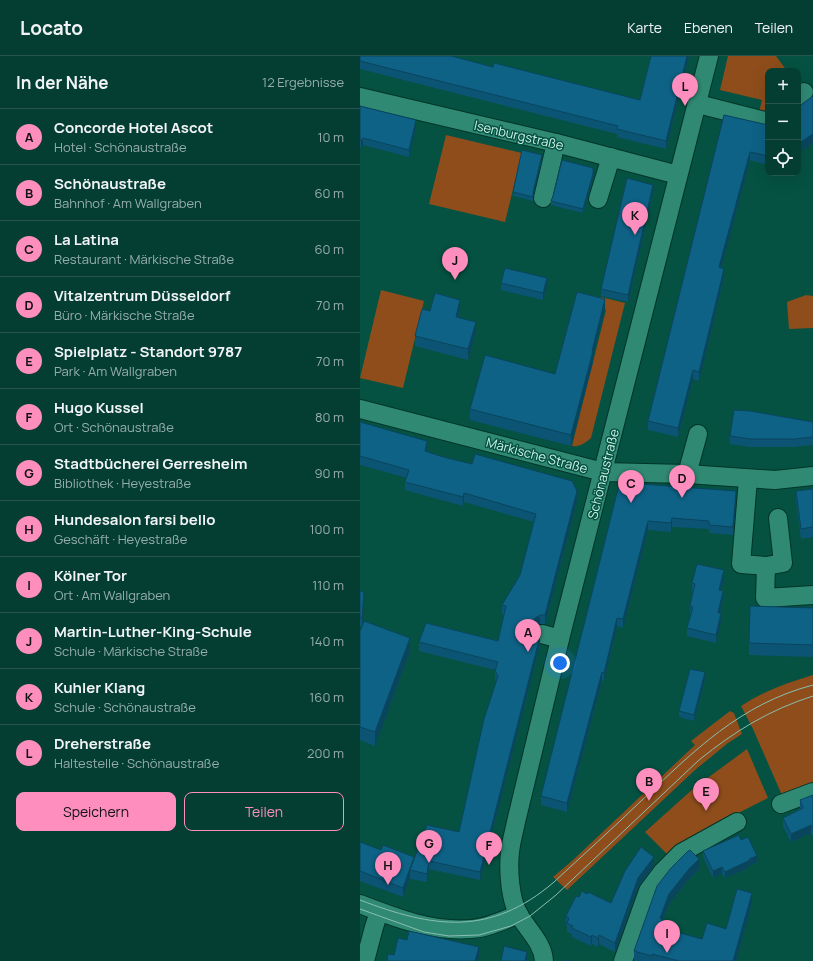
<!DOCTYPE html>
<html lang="de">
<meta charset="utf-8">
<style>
body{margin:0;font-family:Manrope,sans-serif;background:#12493e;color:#f1f3f6}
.controls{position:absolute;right:12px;top:12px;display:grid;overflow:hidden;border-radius:8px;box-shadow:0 4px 16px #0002}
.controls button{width:36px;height:36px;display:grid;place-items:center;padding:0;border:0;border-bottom:1px solid #25574d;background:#043e32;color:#f1f3f6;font:20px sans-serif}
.you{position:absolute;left:200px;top:607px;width:14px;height:14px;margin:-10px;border:3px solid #fff;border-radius:50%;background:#1a73e8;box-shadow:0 0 0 6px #1a73e833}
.badge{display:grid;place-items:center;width:26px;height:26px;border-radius:50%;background:#fd8ebe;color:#111;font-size:13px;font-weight:700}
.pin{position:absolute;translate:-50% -33px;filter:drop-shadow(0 1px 2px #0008)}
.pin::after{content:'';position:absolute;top:21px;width:14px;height:12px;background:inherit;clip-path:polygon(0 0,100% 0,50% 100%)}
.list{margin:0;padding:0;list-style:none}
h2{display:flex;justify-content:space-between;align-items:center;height:52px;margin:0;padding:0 16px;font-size:17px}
h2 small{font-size:13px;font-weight:400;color:#97aeac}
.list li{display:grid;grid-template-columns:26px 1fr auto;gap:12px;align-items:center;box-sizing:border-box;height:56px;padding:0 16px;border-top:1px solid #25574d}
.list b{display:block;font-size:15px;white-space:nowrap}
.list p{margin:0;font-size:13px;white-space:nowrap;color:#97aeac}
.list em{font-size:13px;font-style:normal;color:#97aeac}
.actions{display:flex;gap:8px;padding:12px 16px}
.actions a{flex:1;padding:9px 0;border:1px solid #fd8ebe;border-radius:8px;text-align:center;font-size:14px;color:#fd8ebe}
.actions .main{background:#fd8ebe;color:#111}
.icon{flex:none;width:22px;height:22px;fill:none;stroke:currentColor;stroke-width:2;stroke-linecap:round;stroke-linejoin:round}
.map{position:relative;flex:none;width:453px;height:905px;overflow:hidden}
header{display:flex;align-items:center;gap:24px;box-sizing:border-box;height:56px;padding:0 20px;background:#043e32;border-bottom:1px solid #25574d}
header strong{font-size:19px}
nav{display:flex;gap:22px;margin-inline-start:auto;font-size:14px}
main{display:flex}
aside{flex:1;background:#043e32}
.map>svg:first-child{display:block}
.green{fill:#8e4d1b}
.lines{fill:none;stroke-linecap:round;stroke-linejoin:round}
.minor-casing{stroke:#023429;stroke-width:20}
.minor{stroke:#308973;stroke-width:18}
.tram{stroke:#8abfb1;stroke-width:1}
.wall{fill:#0c5473}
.shaded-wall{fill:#0a455e}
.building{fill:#0e6286;stroke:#0a455e}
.labels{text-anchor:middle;stroke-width:3;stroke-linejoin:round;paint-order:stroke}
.street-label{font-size:13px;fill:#c9f2e5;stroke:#055242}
</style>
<header>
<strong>Locato</strong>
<nav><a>Karte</a><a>Ebenen</a><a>Teilen</a></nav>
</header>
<main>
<aside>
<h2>In der Nähe<small>12 Ergebnisse</small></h2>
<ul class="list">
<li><span class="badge">A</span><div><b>Concorde Hotel Ascot</b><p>Hotel · Schönaustraße</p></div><em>10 m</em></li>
<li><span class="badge">B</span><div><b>Schönaustraße</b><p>Bahnhof · Am Wallgraben</p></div><em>60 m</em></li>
<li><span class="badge">C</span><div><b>La Latina</b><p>Restaurant · Märkische Straße</p></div><em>60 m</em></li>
<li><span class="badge">D</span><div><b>Vitalzentrum Düsseldorf</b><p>Büro · Märkische Straße</p></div><em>70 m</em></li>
<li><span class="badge">E</span><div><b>Spielplatz - Standort 9787</b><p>Park · Am Wallgraben</p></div><em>70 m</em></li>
<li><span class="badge">F</span><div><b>Hugo Kussel</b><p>Ort · Schönaustraße</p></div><em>80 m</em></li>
<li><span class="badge">G</span><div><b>Stadtbücherei Gerresheim</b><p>Bibliothek · Heyestraße</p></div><em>90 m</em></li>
<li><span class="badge">H</span><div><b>Hundesalon farsi bello</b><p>Geschäft · Heyestraße</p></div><em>100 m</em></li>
<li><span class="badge">I</span><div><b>Kölner Tor</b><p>Ort · Am Wallgraben</p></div><em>110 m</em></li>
<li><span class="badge">J</span><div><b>Martin-Luther-King-Schule</b><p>Schule · Märkische Straße</p></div><em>140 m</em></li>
<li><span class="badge">K</span><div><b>Kuhler Klang</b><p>Schule · Schönaustraße</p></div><em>160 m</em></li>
<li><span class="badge">L</span><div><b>Dreherstraße</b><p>Haltestelle · Schönaustraße</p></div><em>200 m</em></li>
</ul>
<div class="actions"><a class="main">Speichern</a><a>Teilen</a></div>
</aside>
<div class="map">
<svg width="453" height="905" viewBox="0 0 453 905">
<rect width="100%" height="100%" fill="#055242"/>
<g class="green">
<path d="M368 0H416L427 15H408V42L405 44 408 48V56H399L402 44 360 34Z"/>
<path d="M86 79 162 97 145 166 69 148Z"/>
<path d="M21 234 64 245 43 332 0 322Z"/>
<path d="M446 239 453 240V272L429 273 427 246Z"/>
<path d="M241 241 265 247 231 382C225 387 220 391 212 390L246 254 239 251Z"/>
<path d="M453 619V727L424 739 421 737 393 673 381 650C403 635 427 627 453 619Z"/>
<path d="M370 655 374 657 382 678 368 687 335 714 207 834 193 821 213 804 335 689 331 685Z"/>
<path d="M387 693 408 742 319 787 307 798 285 776 334 732Z"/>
</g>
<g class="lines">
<defs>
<g id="minor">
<path d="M0 41 196 87 318 119"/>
<path d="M438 42 444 36"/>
<path d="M338 48 405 65 408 64"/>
<path d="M183 142 196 87"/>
<path d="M238 143 251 101"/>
<path d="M0 353 243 416 327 418 415 424 453 420"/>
<path d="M327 418 338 378"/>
<path d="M388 423 381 508 406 510 423 507 418 462"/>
<path d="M406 510 405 542 453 539"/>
<path d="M182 578 200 583"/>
<path d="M421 748 453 736"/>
<path d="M0 848C36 862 72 876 111 873 128 872 144 864 159 858"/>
<path d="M5 905 14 871 19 856"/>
<path d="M184 905C183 887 168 874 159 859 150 844 148 814 150 796 151 786 154 776 156 766L200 583 349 0"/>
<path d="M263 905 288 835 303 815 321 797 377 766"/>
</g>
</defs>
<use href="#minor" class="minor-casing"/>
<use href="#minor" class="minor"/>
<g class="tram">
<path d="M0 844C73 872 130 881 194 826 223 799 252 773 281 745 334 695 380 648 453 629"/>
<path d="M0 853 64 876 89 880 119 879 151 870 170 860 196 839 339 704C375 675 409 654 453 640"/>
</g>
</g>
<g class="wall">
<path d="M0 0 133 11 280 44 329 0 306 93 257 81V78L0 13Z"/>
<path d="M0 50 56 72 49 101 3 89 1 92H0Z"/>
<path d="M364 59 408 69V109L390 104 361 212 364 221 339 325 333 323 318 381 288 374V365Z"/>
<path d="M182 103 173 139V145L153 140V136Z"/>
<path d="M233 122 223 157 191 149V145Z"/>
<path d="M293 136 268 246 241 240V233Z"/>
<path d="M141 227 187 229 183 244 141 234Z"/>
<path d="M245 253 233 300V306L211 390 110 364V353L195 318Z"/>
<path d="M100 254 99 261 116 276 108 304 55 290V280L70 255Z"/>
<path d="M0 366 67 393V396L217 444 185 568H180L175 570 173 574 180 588 120 824 69 813 67 826 50 823V822L43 841 0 825V786L21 794 54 803 99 776 136 626 135 624V614L59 595V586L138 585 144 559 142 558V549L160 519 174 466 104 446 103 450 45 434V426L47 422 0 409Z"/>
<path d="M453 366V389L434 391H390L370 388V380Z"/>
<path d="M258 433 376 444 373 479 349 477V473L312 471 311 476 288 474 263 572 257 570 244 625H242L207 756 181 749V740Z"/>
<path d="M453 433V481L441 483 436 445V435Z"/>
<path d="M364 522 361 535 363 543 360 557 361 565 356 587 327 580V572L331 558 330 557V550L333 535H332V527Z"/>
<path d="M0 535 4 544 2 569 50 595 15 690 0 684V575L2 570H0Z"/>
<path d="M453 552V601L389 599V587Z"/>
<path d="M345 623 334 665 319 661V655Z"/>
<path d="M453 739V781L451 777 431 786 423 770V762L441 754 440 752V744Z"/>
<path d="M381 784 397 806 390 809V811L365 822 362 817 353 822 343 801V795Z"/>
<path d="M294 810 278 831 255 896 239 888 238 891 232 888 231 890 212 881V878L207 876V870H206V860L227 838 251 847Z"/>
<path d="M339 813 329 823 309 848 302 866V869L317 877 342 883 366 873 392 847 376 905H274V895L297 830Z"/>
</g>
<g class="shaded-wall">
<path d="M327 0H329L306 93V85Z"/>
<path d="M56 64V72L49 101V94Z"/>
<path d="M453 78V87L438 97V88Z"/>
<path d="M3 82V89L1 92V85Z"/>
<path d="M390 96V104L359 220V211Z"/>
<path d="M182 99V103L173 140V136Z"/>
<path d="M233 118V122L223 157V153Z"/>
<path d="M293 129V136L268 246V239Z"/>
<path d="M364 213V221L339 325V316Z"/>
<path d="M187 222V229L183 244V237Z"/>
<path d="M245 243V253L233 300V306L211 390V379Z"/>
<path d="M100 244V254L96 271V261Z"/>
<path d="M116 266V276L108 304V293Z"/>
<path d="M333 314V323L318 381V372Z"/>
<path d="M67 385V393L65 404V395Z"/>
<path d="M217 435V444L185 568V559Z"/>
<path d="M376 435V444L373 479V471Z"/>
<path d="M104 437V446L103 450V441Z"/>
<path d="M312 462V471L311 476V467Z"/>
<path d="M288 465V474L263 572V563Z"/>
<path d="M364 514V522L359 542V534Z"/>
<path d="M363 535V543L358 564V557Z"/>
<path d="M4 536V544L2 570V562Z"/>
<path d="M361 557V565L356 587V579Z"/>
<path d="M180 559V568L175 570 172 576V567L175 562Z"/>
<path d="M257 562V570L244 625V617Z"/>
<path d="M180 580V588L120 824V816Z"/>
<path d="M50 582V595L15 690V676Z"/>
<path d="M242 616V625L207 756V747Z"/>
<path d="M345 616V623L334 665V659Z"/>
<path d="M451 769V777L431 786V778Z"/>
<path d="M397 800V806L390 809V811L365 822V816Z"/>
<path d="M54 801 50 814V822L43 841V832Z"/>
<path d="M294 801V810L278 831 255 896V887L278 822Z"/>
<path d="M339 803V813L329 823 309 848 302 866V872L301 878 300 862 309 838 329 813Z"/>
<path d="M69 805V813L67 826V818Z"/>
<path d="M362 811V817L353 822V815Z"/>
<path d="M392 837V847L376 905H373Z"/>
<path d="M232 879V888L231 890V881Z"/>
<path d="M239 879V888L238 891V882Z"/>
<path d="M119 891V901L118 905H115Z"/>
<path d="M167 896V905H165Z"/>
</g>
<g class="building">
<path d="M0 0H91L133 11 134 7 280 44 291 0H327L306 85 257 73 258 70 0 5Z"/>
<path d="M453 40V78L438 88V51Z"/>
<path d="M0 50 56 64 49 94 3 82 1 85 0 84Z"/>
<path d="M364 59 408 69V100L390 96 359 211 364 213 339 316 333 314 318 372 288 365Z"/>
<path d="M162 94 182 99 173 136V141L153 136Z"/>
<path d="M202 104 233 112V118L223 153 191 145 193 140Z"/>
<path d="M267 122 293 129 268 239 241 233Z"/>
<path d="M145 212 187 222 183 237 141 227Z"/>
<path d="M217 236 245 243 232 295H233L211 379 110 353 125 299 195 318Z"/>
<path d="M75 237 100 244 96 261 116 266 108 293 55 280 62 253 70 255Z"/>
<path d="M374 354 390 355 453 366V381L434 383H390L370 380Z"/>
<path d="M0 366 67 385 65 395 83 401 112 408 115 398 212 425 217 435 185 559H180L175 562 172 567V572L174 576 180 580 120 816 69 805 67 818 50 814 67 769 99 776 124 663 138 620 135 615 138 606 59 586 66 567 138 585 146 550 142 549 160 519 176 458 104 437 103 441 45 426 49 414 0 400Z"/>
<path d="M267 427 376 435 373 471 349 469V465L312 462 311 467 288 465 263 563 257 562 244 617 242 616 207 747 181 740 258 433Z"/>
<path d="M453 433V471L441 473 436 435Z"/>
<path d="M337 508 364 514 359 534 363 535 358 557H361L356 579 327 572 333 551 330 550 335 528 332 527Z"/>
<path d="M0 535 4 536 2 562H0Z"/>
<path d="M390 550 453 552V589L389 587Z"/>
<path d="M4 565 50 582 15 676 0 671V575Z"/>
<path d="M330 613 345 616 334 659 319 655Z"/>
<path d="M453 739V773L451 769 431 778 423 762 443 752 440 744Z"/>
<path d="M379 779 381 784 388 781 397 800 389 803 390 804 365 816 362 811 353 815 343 795Z"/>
<path d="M0 786 21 794 23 789 54 801 43 832 0 815Z"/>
<path d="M281 791 294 801 278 822 255 887 239 879 238 882 232 879 231 881 212 872 213 870 207 867 209 862 206 860 216 840 219 841 222 835 227 838 228 836 251 847 265 815Z"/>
<path d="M330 794 339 803 329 813 309 838 300 862 302 863 301 868 317 873 316 876 342 883 347 867 366 873 377 833 392 837 373 905H319L292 898V900L274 895 297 830 311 812 327 796Z"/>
<path d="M49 875 119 891 115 905H27L28 898 34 899 38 882 47 884Z"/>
<path d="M144 890 167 896 165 905H141Z"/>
<path d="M206 904 213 905H204Z"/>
</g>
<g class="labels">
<g class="street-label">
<text transform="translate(159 79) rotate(13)" y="5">Isenburgstraße</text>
<text transform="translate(177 399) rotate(15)" y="5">Märkische Straße</text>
<text transform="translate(243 418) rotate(-76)" y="5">Schönaustraße</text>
</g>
</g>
</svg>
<div class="controls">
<button>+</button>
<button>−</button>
<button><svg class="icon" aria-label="locate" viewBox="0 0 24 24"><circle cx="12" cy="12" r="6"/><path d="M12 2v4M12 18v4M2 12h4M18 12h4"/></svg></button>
</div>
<div class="you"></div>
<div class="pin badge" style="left:168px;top:596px">A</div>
<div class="pin badge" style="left:289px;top:745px">B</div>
<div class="pin badge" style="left:271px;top:447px">C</div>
<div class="pin badge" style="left:322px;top:442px">D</div>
<div class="pin badge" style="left:346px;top:755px">E</div>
<div class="pin badge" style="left:129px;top:809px">F</div>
<div class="pin badge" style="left:69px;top:807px">G</div>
<div class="pin badge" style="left:28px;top:829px">H</div>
<div class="pin badge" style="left:307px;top:897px">I</div>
<div class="pin badge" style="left:95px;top:224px">J</div>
<div class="pin badge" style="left:275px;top:179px">K</div>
<div class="pin badge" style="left:325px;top:50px">L</div>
</div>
</main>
